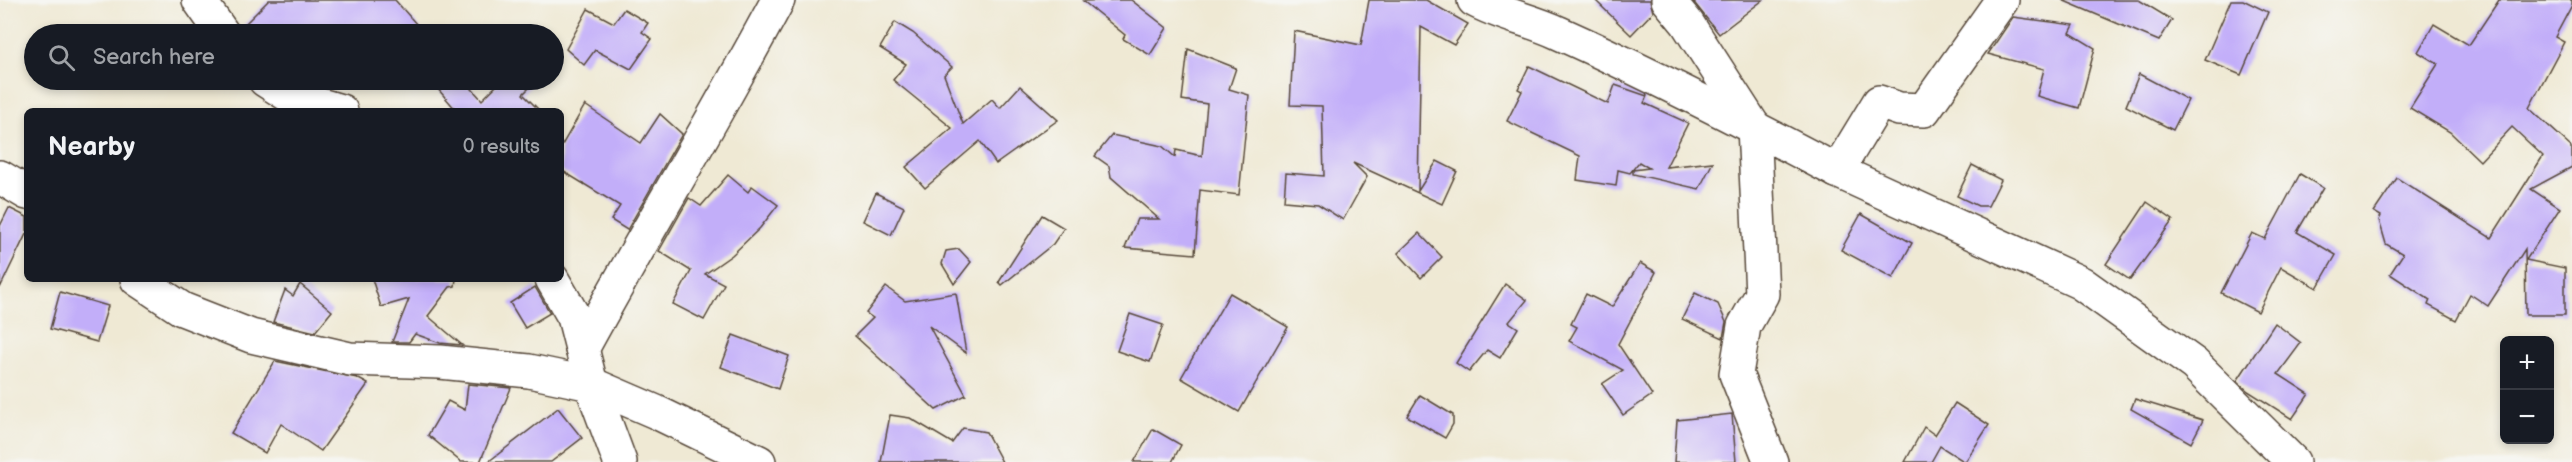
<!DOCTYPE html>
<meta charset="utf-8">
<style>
body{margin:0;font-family:"Balsamiq Sans",sans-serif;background:#20242c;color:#f1f3f6}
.controls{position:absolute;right:18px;bottom:18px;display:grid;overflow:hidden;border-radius:9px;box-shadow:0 3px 9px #0003}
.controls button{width:54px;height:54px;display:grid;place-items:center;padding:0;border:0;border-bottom:2px solid #363941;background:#171b24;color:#f1f3f6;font:30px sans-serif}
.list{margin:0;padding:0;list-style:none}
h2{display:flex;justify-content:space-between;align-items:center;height:78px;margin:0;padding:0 24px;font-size:26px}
h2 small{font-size:20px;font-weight:400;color:#9ea1a6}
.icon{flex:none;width:33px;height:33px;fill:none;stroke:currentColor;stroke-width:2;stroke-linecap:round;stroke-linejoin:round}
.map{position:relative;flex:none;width:2572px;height:462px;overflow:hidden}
.search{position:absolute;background:#171b24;box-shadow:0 3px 9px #0003;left:24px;top:24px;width:540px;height:66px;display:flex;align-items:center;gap:15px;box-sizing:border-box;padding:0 21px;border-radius:33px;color:#9ea1a6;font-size:22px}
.panel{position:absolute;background:#171b24;box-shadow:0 3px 9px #0003;left:24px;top:108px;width:540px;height:174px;border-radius:9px}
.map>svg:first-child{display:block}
.building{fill:#c2aef9}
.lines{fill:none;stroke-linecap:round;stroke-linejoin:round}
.street-casing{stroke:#564739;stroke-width:36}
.street{stroke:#fff;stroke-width:33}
</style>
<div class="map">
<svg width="2572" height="462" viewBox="0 0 2572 462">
<rect width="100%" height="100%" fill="#f6f6f2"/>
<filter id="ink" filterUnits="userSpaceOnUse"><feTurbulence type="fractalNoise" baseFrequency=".0167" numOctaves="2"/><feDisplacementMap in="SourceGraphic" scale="12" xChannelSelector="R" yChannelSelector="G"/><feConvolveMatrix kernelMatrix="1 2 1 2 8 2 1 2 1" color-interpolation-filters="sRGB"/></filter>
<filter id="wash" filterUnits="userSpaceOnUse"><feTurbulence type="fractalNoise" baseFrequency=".008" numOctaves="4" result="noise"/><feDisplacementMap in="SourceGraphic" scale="24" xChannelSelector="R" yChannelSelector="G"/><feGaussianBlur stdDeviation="1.35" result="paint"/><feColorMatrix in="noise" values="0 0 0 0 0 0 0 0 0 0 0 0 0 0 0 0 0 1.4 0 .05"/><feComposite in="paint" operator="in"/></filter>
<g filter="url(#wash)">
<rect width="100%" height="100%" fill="#efe9d4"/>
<g id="blocks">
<g class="building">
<path d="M269 0H395L425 34H254L244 25Z"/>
<path d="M1117 0H1131L1167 28 1150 55 1123 39 1125 35 1083 1Z"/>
<path d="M1369 0H1426L1468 24 1454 45 1421 27 1418 191 1437 161 1457 171 1442 204 1353 163 1367 177 1343 220 1318 204 1284 201 1286 173 1324 176 1322 106 1290 105 1294 31 1361 45Z"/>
<path d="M1595 0H1650L1653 12 1631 35Z"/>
<path d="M1692 0H1763L1719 34Z"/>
<path d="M2062 0H2139L2172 20 2159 41Z"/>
<path d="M2231 0H2243L2268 12 2241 75 2205 60Z"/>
<path d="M2499 0H2572V5L2555 37 2564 42 2529 108 2572 147V167L2531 189 2560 208 2526 260 2565 268V315H2526L2525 249 2488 306 2470 294 2456 320 2428 305 2430 300 2390 274 2403 254 2386 244 2379 220 2381 216 2374 212 2397 178 2491 238 2543 156 2512 127 2480 161 2450 132 2410 108 2438 64 2418 52 2434 24 2469 45Z"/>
<path d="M588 9 614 23 624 9 648 23 642 32 652 39 631 69 595 50 584 65 566 49Z"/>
<path d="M2013 17 2074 25 2070 33 2095 48 2079 108 2037 96 2044 69 1988 54Z"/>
<path d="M895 22 913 33 952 67 944 75 963 124 992 99 1000 108 1020 86 1058 120 996 164 980 141 925 188 906 167 952 128 893 80 906 64 880 48Z"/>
<path d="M1188 49 1236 68 1229 89 1249 95 1239 195 1200 190 1195 254 1125 248 1137 219H1159L1111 177 1109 166 1095 156 1112 135 1162 146 1175 157 1176 150 1202 156 1207 104 1182 100Z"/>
<path d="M1529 66 1608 104 1615 85 1647 96 1644 103 1688 123 1666 167 1713 162 1699 189 1633 174V170L1649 168 1639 162 1630 173 1618 170 1616 186 1577 180 1580 156 1507 121 1522 91 1518 89Z"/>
<path d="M2139 74 2188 100 2173 130 2126 106Z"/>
<path d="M430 80H464L482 100 502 80H537L523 94 540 111H457Z"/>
<path d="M585 105 641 143 660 114 682 134 627 230 611 220 620 206 561 170V147Z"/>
<path d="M1972 165 2001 180 1988 206H1978L1957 196Z"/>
<path d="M2300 174 2323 188 2297 232 2336 255 2317 288 2281 267 2258 312 2221 293 2252 233 2265 239Z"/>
<path d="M728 175 748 192 752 186 778 205 760 228 732 255 705 274 724 284 704 320 673 304 691 271 659 251 689 198 701 206Z"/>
<path d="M876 193 904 207 891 235 863 221Z"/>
<path d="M2147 202 2173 220 2130 280 2106 264Z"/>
<path d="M9 208 27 217V232L0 288V226Z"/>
<path d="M1861 214 1912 243 1893 278 1841 250Z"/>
<path d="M1042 215 1064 228 1053 244 1002 285 999 282Z"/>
<path d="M1419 233 1442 257 1421 278 1398 253Z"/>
<path d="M959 249 971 262 954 284 942 264 946 251Z"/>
<path d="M1640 263 1656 272 1618 344 1652 395 1623 415 1602 384 1623 370 1569 341 1577 327 1571 324 1586 294 1612 307Z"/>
<path d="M372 279H456L455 286 450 287 428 316 462 345 440 343 415 334 409 342H392L409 299 381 307Z"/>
<path d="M300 284 332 311 315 332 273 322 285 290 293 296Z"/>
<path d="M1505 284 1527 300 1509 322 1518 328 1500 358 1487 350 1469 372 1456 363Z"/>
<path d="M535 287 550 313 525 328 510 303Z"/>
<path d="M886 287 905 301 956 293 966 353 929 326 966 395 936 410 855 336 873 318 866 313Z"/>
<path d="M60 292 108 306 97 342 50 329Z"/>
<path d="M1230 293 1288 327 1239 412 1181 378Z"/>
<path d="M1695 293 1718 304 1726 322 1723 338 1682 319Z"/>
<path d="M1130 314 1163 325 1150 362 1117 351Z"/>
<path d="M2275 323 2301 343 2278 374 2309 394 2292 419 2248 391 2237 381Z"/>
<path d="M733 335 789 356 778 389 721 367Z"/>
<path d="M275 361 357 378 368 384 321 451 281 424 265 453 231 433Z"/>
<path d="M468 384 511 388 480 462H461L428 435 448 401 465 410Z"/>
<path d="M1420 395 1453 415V424L1445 438 1407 416Z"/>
<path d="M2135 399 2203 420 2191 443 2131 409Z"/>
<path d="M1955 403 1989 425 1965 462 1940 446 1931 462H1905L1924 427 1935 435Z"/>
<path d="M558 408 582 438 551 462H488Z"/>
<path d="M1732 414 1736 462H1674L1677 420Z"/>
<path d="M890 415 910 418 952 443 963 428 986 432 1002 462H881Z"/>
<path d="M1153 429 1181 445 1172 462H1134Z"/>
</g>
</g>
</g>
<g filter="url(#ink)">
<use href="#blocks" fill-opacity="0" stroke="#564739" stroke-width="1.5"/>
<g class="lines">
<defs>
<g id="street">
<path d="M199 0 223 34"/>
<path d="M1474 0C1501 15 1532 20 1559 33 1653 75 1746 123 1837 171"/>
<path d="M1668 0 1687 23 1754 127 1762 294 1744 326 1736 374 1771 462"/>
<path d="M2002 0 1924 110 1899 109 1879 102 1837 171 2081 283 2194 364 2293 462"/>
<path d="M265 80 290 96 341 111"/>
<path d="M0 177 27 193"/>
<path d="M137 279 182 309 251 336 350 359 440 362 529 371 591 384 656 412 759 462"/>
<path d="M552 279 574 317 591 384 620 462"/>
<path d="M582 349C646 232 715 118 778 0"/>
</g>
</defs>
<use href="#street" class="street-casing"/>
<use href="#street" class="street"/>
</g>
</g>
</svg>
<div class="controls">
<button>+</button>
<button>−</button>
</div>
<div class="search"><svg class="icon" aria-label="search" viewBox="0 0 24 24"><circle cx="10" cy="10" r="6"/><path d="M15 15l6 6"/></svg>Search here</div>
<section class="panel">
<h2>Nearby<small>0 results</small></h2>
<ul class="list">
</ul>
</section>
</div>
